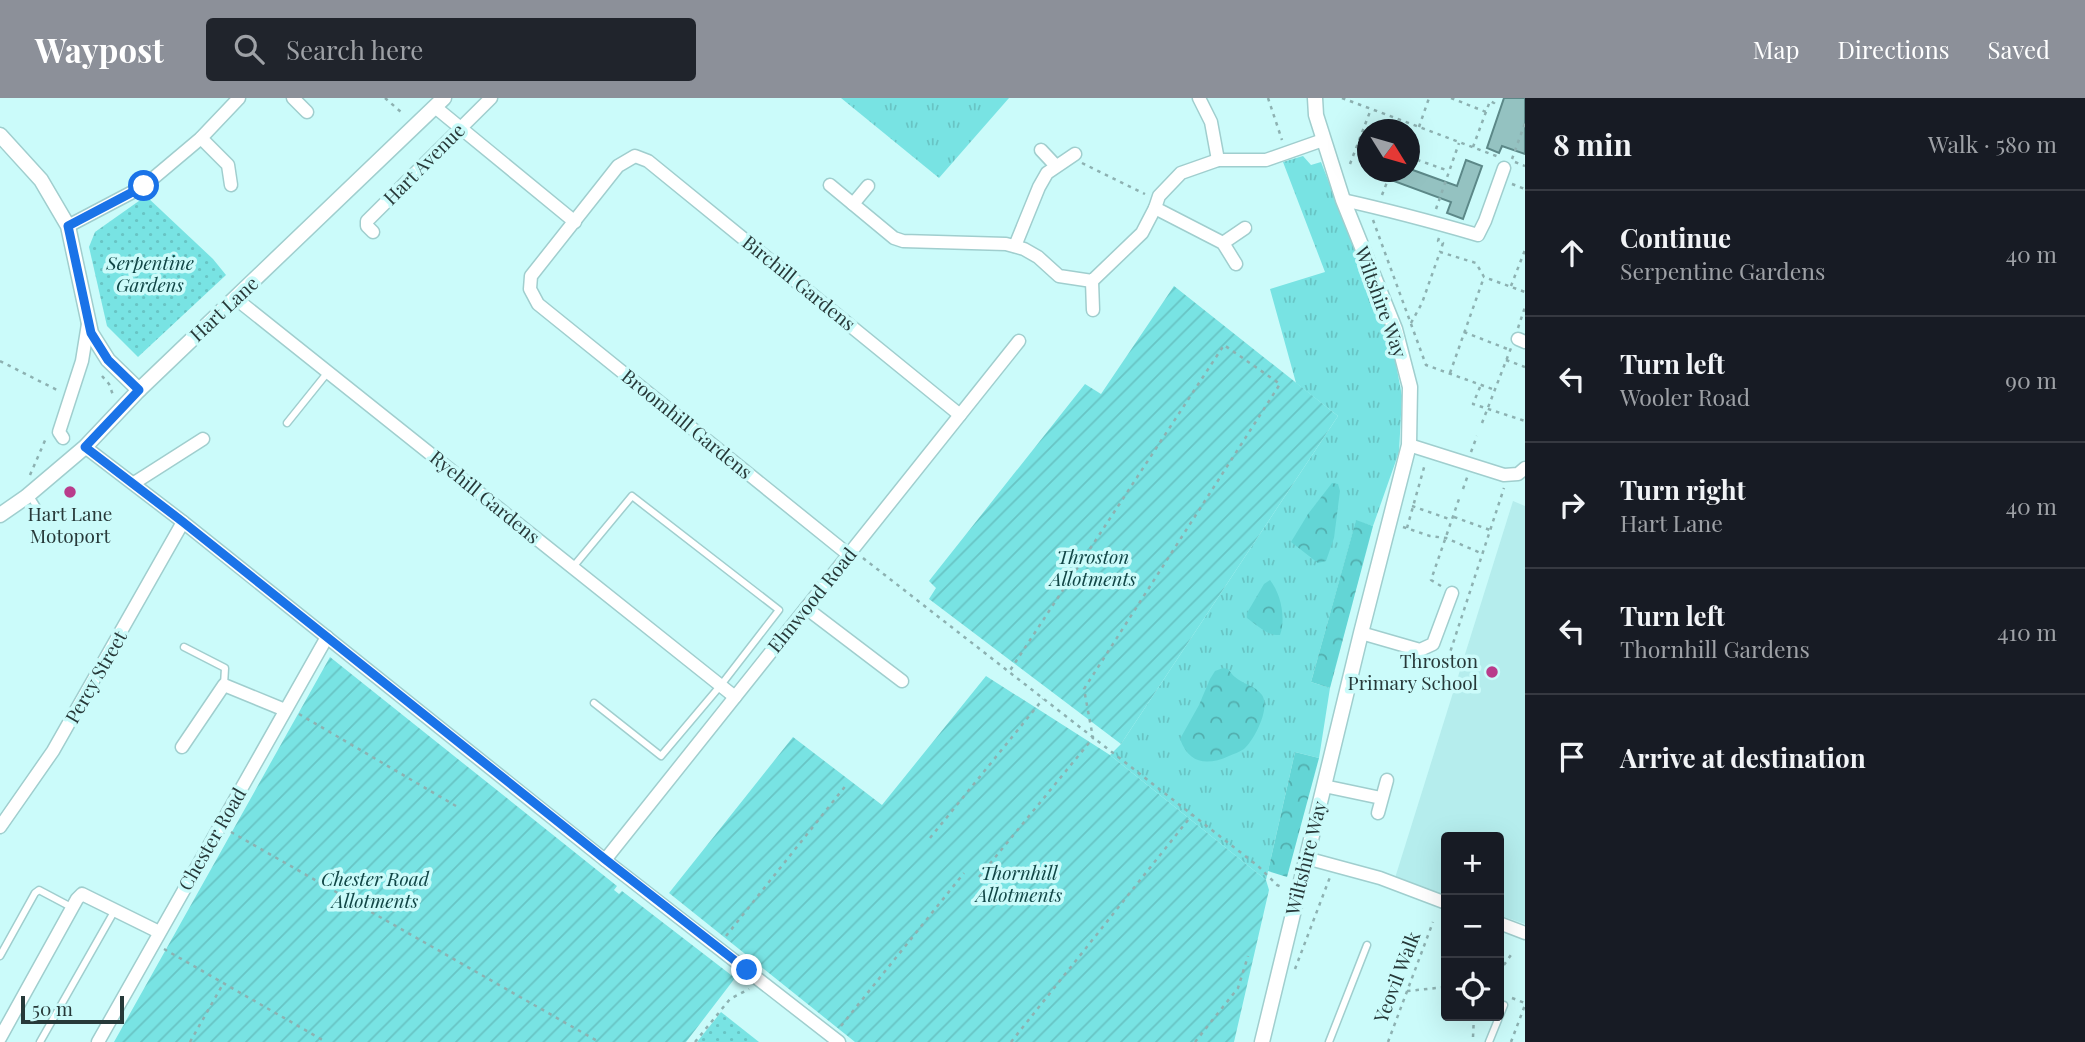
<!DOCTYPE html>
<meta charset="utf-8">
<style>
body{margin:0;font-family:"Playfair Display",serif;background:#20242c;color:#f1f3f6}
.controls{position:absolute;right:21px;bottom:21px;display:grid;overflow:hidden;border-radius:7px;box-shadow:0 7px 28px #0002}
.controls button{width:63px;height:63px;display:grid;place-items:center;padding:0;border:0;border-bottom:2px solid #363941;background:#171b24;color:#f1f3f6;font:35px sans-serif}
.compass{position:absolute;left:1357px;top:21px;width:63px;height:63px;border-radius:50%;background:#171b24;box-shadow:0 7px 28px #0002;rotate:127deg}
.scale{position:absolute;left:21px;bottom:18px;width:103px;box-sizing:border-box;padding-left:7px;border:4px solid #273939;border-top:0;font-size:19px;line-height:24px;white-space:nowrap;color:#273939;-webkit-text-stroke:5px #cbfbfa;paint-order:stroke}
.stop{position:absolute;width:21px;height:21px;margin:-16px;border:5px solid #1a73e8;border-radius:50%;background:#fff}
.stop.end{background:#1a73e8;border-color:#fff;box-shadow:0 2px 7px #0008}
.list{margin:0;padding:0;list-style:none}
h2{display:flex;justify-content:space-between;align-items:center;height:91px;margin:0;padding:0 28px;font-size:30px}
h2 small{font-size:23px;font-weight:400;color:#9ea1a6}
.list li{display:grid;grid-template-columns:46px 1fr auto;gap:21px;align-items:center;box-sizing:border-box;height:126px;padding:0 28px;border-top:2px solid #363941}
.list b{display:block;font-size:26px;white-space:nowrap}
.list p{margin:0;font-size:23px;white-space:nowrap;color:#9ea1a6}
.list em{font-size:23px;font-style:normal;color:#9ea1a6}
.icon{flex:none;width:38px;height:38px;fill:none;stroke:currentColor;stroke-width:2;stroke-linecap:round;stroke-linejoin:round}
.map{position:relative;flex:none;width:1525px;height:944px;overflow:hidden}
header{display:flex;align-items:center;gap:42px;box-sizing:border-box;height:98px;padding:0 35px;background:#8c9099;color:#fff}
header strong{font-size:33px}
nav{display:flex;gap:38px;margin-inline-start:auto;font-size:24px}
.search{width:490px;height:63px;background:#20242c;display:flex;align-items:center;gap:18px;box-sizing:border-box;padding:0 24px;border-radius:7px;color:#9ea1a6;font-size:26px}
main{display:flex}
aside{flex:1;background:#171b24}
.map>svg:first-child{display:block}
.built{fill:#b5eded}
.grass{fill:url(#grass-tufts)}
.forest{fill:url(#forest-crowns)}
.park{fill:url(#park-dots)}
.garden{fill:url(#garden-furrows)}
.building{fill:#94c2c1;stroke:#5c8888;stroke-width:2}
.lines{fill:none;stroke-linecap:round;stroke-linejoin:round}
.service-casing{stroke:#a0cece;stroke-width:9}
.minor-casing{stroke:#a0cece;stroke-width:15}
.tertiary-casing{stroke:#a0cece;stroke-width:17}
.path{stroke:#8db1b1;stroke-width:2.5;stroke-dasharray:3.5 5;stroke-linecap:butt}
.service{stroke:#fff;stroke-width:6}
.minor{stroke:#fff;stroke-width:12}
.tertiary{stroke:#fff;stroke-width:14}
.route{stroke:#1a73e8;stroke-width:9}
.poi-dot{fill:#b93c8b;stroke:#cbfbfa;stroke-width:2.5}
.labels{text-anchor:middle;stroke-width:7;stroke-linejoin:round;paint-order:stroke}
.street-label{font-size:19px;fill:#273939;stroke:#cbfbfa}
.park-label{font-size:19px;font-style:italic;fill:#114646;stroke:#cbfbfa}
.poi-label{font-size:19px;fill:#273939;stroke:#cbfbfa}
</style>
<header>
<strong>Waypost</strong>
<div class="search"><svg class="icon" aria-label="search" viewBox="0 0 24 24"><circle cx="10" cy="10" r="6"/><path d="M15 15l6 6"/></svg>Search here</div>
<nav><a>Map</a><a>Directions</a><a>Saved</a></nav>
</header>
<main>
<div class="map">
<svg width="1525" height="944" viewBox="0 0 1525 944">
<defs>
<pattern id="grass-tufts" width="24" height="20" patternUnits="userSpaceOnUse" patternTransform="scale(1.75)"><rect width="24" height="20" fill="#78e3e3"/><path d="M3 7l-1-3M5 7V3M7 7l1-3M15 17l-1-3M17 17v-4M19 17l1-3" fill="none" stroke="#68c4c4"/></pattern>
<pattern id="forest-crowns" width="20" height="18" patternUnits="userSpaceOnUse" patternTransform="scale(1.75)"><rect width="20" height="18" fill="#63d5d5"/><path d="M2 6a3 3 0 1 1 6 0M12 15a3 3 0 1 1 6 0" fill="none" stroke="#52aeae"/></pattern>
<pattern id="park-dots" width="8" height="8" patternUnits="userSpaceOnUse" patternTransform="scale(1.75)"><rect width="8" height="8" fill="#78e3e3"/><path d="M2 2h.1M6 6h.1" fill="none" stroke="#68c4c4" stroke-width="1.8" stroke-linecap="round"/></pattern>
<pattern id="garden-furrows" width="10" height="10" patternUnits="userSpaceOnUse" patternTransform="scale(1.75)"><rect width="10" height="10" fill="#78e3e3"/><path d="M-1 1l2-2M0 10L10 0M9 11l2-2" fill="none" stroke="#68c4c4"/></pattern>
</defs>
<rect width="100%" height="100%" fill="#cbfbfa"/>
<path class="built" d="M1513 403 1525 408V826L1499 817V739H1446V798L1395 780Z"/>
<g class="grass">
<path d="M841 0H1009L939 80Z"/>
<path d="M1303 58 1311 67 1321 64 1392 245 1402 298 1399 354 1373 428 1356 423 1311 584 1330 590 1319 660 1295 654 1266 782 1110 657 1121 646 1338 318 1296 285 1270 191 1325 174 1283 64Z"/>
</g>
<g class="forest">
<path d="M1332 385 1338 386 1340 393 1334 440 1326 463 1318 465 1291 444 1308 416Z"/>
<path d="M1356 422 1373 428 1330 590 1311 584Z"/>
<path d="M1270 482C1281 496 1286 520 1280 537 1267 538 1257 527 1247 520V515L1264 486Z"/>
<path d="M1223 570 1228 571C1230 573 1232 577 1235 579 1242 586 1255 587 1262 597 1271 610 1254 642 1244 651 1240 654 1233 656 1229 658 1207 668 1189 666 1180 641L1199 607 1210 581 1215 573Z"/>
<path d="M1295 654 1319 660 1287 779 1268 773Z"/>
</g>
<g class="park">
<path d="M146 98 213 161 226 177 138 259 107 228 89 149 95 134Z"/>
<path d="M721 914 759 944H697Z"/>
</g>
<g class="garden">
<path d="M1174 188 1338 318 1121 646 929 501 936 490 929 483 1085 286 1101 296Z"/>
<path d="M330 559 617 788 614 792 619 796 622 793 735 880 686 944H114Z"/>
<path d="M986 578 1110 657 1266 782 1269 792 1234 944H855L669 795 793 639 882 707Z"/>
</g>
<g class="building">
<path d="M1504 0H1525V56L1502 48 1499 55 1487 50Z"/>
<path d="M1466 62 1482 68 1463 121 1447 115 1451 104 1391 82 1394 74H1410V71L1457 88Z"/>
</g>
<g class="lines">
<defs>
<g id="service">
<path d="M287 325 328 274"/>
<path d="M30 398 40 414"/>
<path d="M573 469 632 398 779 512 721 587 661 658 594 605"/>
<path d="M184 549 225 570 224 587"/>
<path d="M0 858 35 795 39 792 73 810"/>
<path d="M40 944 115 812"/>
<path d="M1329 944 1367 847"/>
<path d="M1489 944 1504 907"/>
</g>
<g id="minor">
<path d="M293 0 307 14"/>
<path d="M1199 0 1211 24 1218 62"/>
<path d="M435 9 575 124"/>
<path d="M201 40 228 67 231 87"/>
<path d="M1041 52 1056 68"/>
<path d="M830 87 894 140 903 143 1006 146 1024 151 1038 159 1059 178 1092 183 1142 135 1155 110 1159 98 1181 75 1218 62H1266L1323 42"/>
<path d="M1343 102C1388 112 1433 124 1478 137L1485 123 1504 70"/>
<path d="M853 106 868 88"/>
<path d="M1155 110 1223 145 1236 166"/>
<path d="M68 128 144 88 201 40 239 0"/>
<path d="M373 134 367 128V123L491 0"/>
<path d="M1223 145 1245 130"/>
<path d="M1015 148 1039 89 1047 75 1075 56"/>
<path d="M1092 183 1093 212"/>
<path d="M235 200 735 599"/>
<path d="M1518 241 1525 244"/>
<path d="M63 340 59 334 82 263 88 226"/>
<path d="M1409 347 1504 377 1518 376 1525 370"/>
<path d="M85 349 183 424 605 762 839 944"/>
<path d="M134 385 203 341"/>
<path d="M849 457 538 206 530 191 531 178 618 68 635 58 648 63 960 317"/>
<path d="M806 510 902 583"/>
<path d="M1361 535 1420 552 1433 546 1452 495"/>
<path d="M182 649 224 587 285 612"/>
<path d="M1324 688 1381 700"/>
<path d="M1378 715 1387 682"/>
<path d="M0 729 53 653 183 424"/>
<path d="M1306 760 1380 780 1446 805"/>
<path d="M605 762 1019 243"/>
<path d="M1499 825 1525 835"/>
<path d="M0 940 77 801 82 796 159 834"/>
<path d="M98 944 327 539"/>
</g>
<g id="tertiary">
<path d="M0 37 41 82 68 128 91 235 108 262 139 292"/>
<path d="M0 417 26 399 85 349 139 292 444 0"/>
<path d="M1262 944 1361 535 1409 347 1410 289 1395 231 1343 102 1316 17 1315 0"/>
</g>
</defs>
<use href="#service" class="service-casing"/>
<use href="#minor" class="minor-casing"/>
<use href="#tertiary" class="tertiary-casing"/>
<g class="path">
<path d="M385 0 401 14"/>
<path d="M1268 0 1282 42"/>
<path d="M1342 0 1499 59"/>
<path d="M1451 0 1486 14"/>
<path d="M1419 29 1429 0"/>
<path d="M1405 32 1408 25"/>
<path d="M1473 49 1490 3 1494 5 1496 0"/>
<path d="M1409 59 1449 73"/>
<path d="M1512 61 1525 25"/>
<path d="M1515 64 1525 68"/>
<path d="M1082 65 1145 96"/>
<path d="M1350 66 1371 11"/>
<path d="M1512 86 1525 91"/>
<path d="M1382 97 1391 74"/>
<path d="M1436 111 1459 45"/>
<path d="M1373 122 1426 267 1495 292"/>
<path d="M1439 140 1438 143 1443 145 1440 154"/>
<path d="M1511 188 1525 152"/>
<path d="M1411 225 1422 205 1440 154 1476 165 1484 179 1525 194"/>
<path d="M1518 230 1525 209"/>
<path d="M1464 234 1510 252"/>
<path d="M1506 262 1525 269"/>
<path d="M0 263 59 293"/>
<path d="M1450 275 1484 179"/>
<path d="M102 278 109 286 113 297 112 299"/>
<path d="M1480 289 1473 306 1525 323"/>
<path d="M1482 325 1511 250"/>
<path d="M1471 354 1477 338"/>
<path d="M30 377 47 338"/>
<path d="M1463 391 1468 377"/>
<path d="M1412 408 1452 422"/>
<path d="M1454 419 1490 432"/>
<path d="M1403 429 1430 438 1446 440 1483 456"/>
<path d="M1407 430 1425 366"/>
<path d="M863 460 1258 768 1277 787 1284 790"/>
<path d="M1441 488 1431 482 1459 401"/>
<path d="M1440 585 1504 390"/>
<path d="M299 616 456 708"/>
<path d="M231 734 599 944"/>
<path d="M930 740 1043 601"/>
<path d="M979 779 1093 640 1084 591 1280 286 1224 247 1009 574"/>
<path d="M726 838 847 686"/>
<path d="M164 851 326 944"/>
<path d="M1295 871 1330 779"/>
<path d="M1499 874 1513 854"/>
<path d="M1407 893 1446 889"/>
<path d="M1512 900 1525 905"/>
<path d="M841 928 964 775"/>
<path d="M1473 939 1474 918"/>
<path d="M190 944 223 886"/>
<path d="M695 944 730 901 749 891"/>
<path d="M1011 944 1192 717"/>
<path d="M1195 944 1238 890 1248 858"/>
<path d="M1388 944 1433 824"/>
<path d="M1511 944 1525 907"/>
</g>
<use href="#service" class="service"/>
<use href="#minor" class="minor"/>
<use href="#tertiary" class="tertiary"/>
</g>
<g class="lines">
<path class="route" d="M144 88 68 128 91 235 108 262 139 292 85 349 183 424 606 762 747 872"/>
</g>
<g class="poi-dot">
<circle cx="70" cy="394" r="7"/>
<circle cx="1492" cy="574" r="7"/>
</g>
<g class="labels">
<g class="street-label">
<text transform="translate(424 66) rotate(-45)" y="7">Hart Avenue</text>
<text transform="translate(799 185) rotate(39)" y="7">Birchill Gardens</text>
<text transform="translate(1381 204) rotate(70)" y="7">Wiltshire Way</text>
<text transform="translate(224 211) rotate(-43)" y="7">Hart Lane</text>
<text transform="translate(687 326) rotate(39)" y="7">Broomhill Gardens</text>
<text transform="translate(485 399) rotate(39)" y="7">Ryehill Gardens</text>
<text transform="translate(812 502) rotate(-51)" y="7">Elmwood Road</text>
<text transform="translate(96 579) rotate(-60)" y="7">Percy Street</text>
<text transform="translate(212 741) rotate(-60)" y="7">Chester Road</text>
<text transform="translate(1306 760) rotate(-76)" y="7">Wiltshire Way</text>
<text transform="translate(1397 879) rotate(-69)" y="7">Yeovil Walk</text>
</g>
<g class="park-label">
<text x="150" y="172">Serpentine<tspan x="150" dy="22">Gardens</tspan></text>
<text x="1093" y="466">Throston<tspan x="1093" dy="22">Allotments</tspan></text>
<text x="1019" y="782">Thornhill<tspan x="1019" dy="22">Allotments</tspan></text>
<text x="375" y="788">Chester Road<tspan x="375" dy="22">Allotments</tspan></text>
</g>
<g class="poi-label">
<text x="70" y="423">Hart Lane<tspan x="70" dy="22">Motoport</tspan></text>
<text x="1478" y="570" text-anchor="end">Throston<tspan x="1478" dy="22">Primary School</tspan></text>
</g>
</g>
</svg>
<div class="controls">
<button>+</button>
<button>−</button>
<button><svg class="icon" aria-label="locate" viewBox="0 0 24 24"><circle cx="12" cy="12" r="6"/><path d="M12 2v4M12 18v4M2 12h4M18 12h4"/></svg></button>
</div>
<svg class="compass" viewBox="-18 -18 36 36"><path d="M0-13l5 13h-10z" fill="#e53935"/><path d="M0 13l5-13h-10z" fill="#9ea1a6"/></svg>
<div class="scale">50 m</div>
<div class="stop" style="left:144px;top:88px"></div>
<div class="stop end" style="left:747px;top:872px"></div>
</div>
<aside>
<h2>8 min<small>Walk · 580 m</small></h2>
<ul class="list">
<li><svg class="icon" aria-label="ahead" viewBox="0 0 24 24"><path d="M12 20V5M6 11l6-6 6 6"/></svg><div><b>Continue</b><p>Serpentine Gardens</p></div><em>40 m</em></li>
<li><svg class="icon" aria-label="left" viewBox="0 0 24 24"><path d="M17 20v-9H6M10 6l-5 5 5 5"/></svg><div><b>Turn left</b><p>Wooler Road</p></div><em>90 m</em></li>
<li><svg class="icon" aria-label="right" viewBox="0 0 24 24"><path d="M7 20v-9h11M14 6l5 5-5 5"/></svg><div><b>Turn right</b><p>Hart Lane</p></div><em>40 m</em></li>
<li><svg class="icon" aria-label="left" viewBox="0 0 24 24"><path d="M17 20v-9H6M10 6l-5 5 5 5"/></svg><div><b>Turn left</b><p>Thornhill Gardens</p></div><em>410 m</em></li>
<li><svg class="icon" aria-label="arrive" viewBox="0 0 24 24"><path d="M6 21V4h12l-3 4 3 4H6"/></svg><div><b>Arrive at destination</b></div></li>
</ul>
</aside>
</main>
